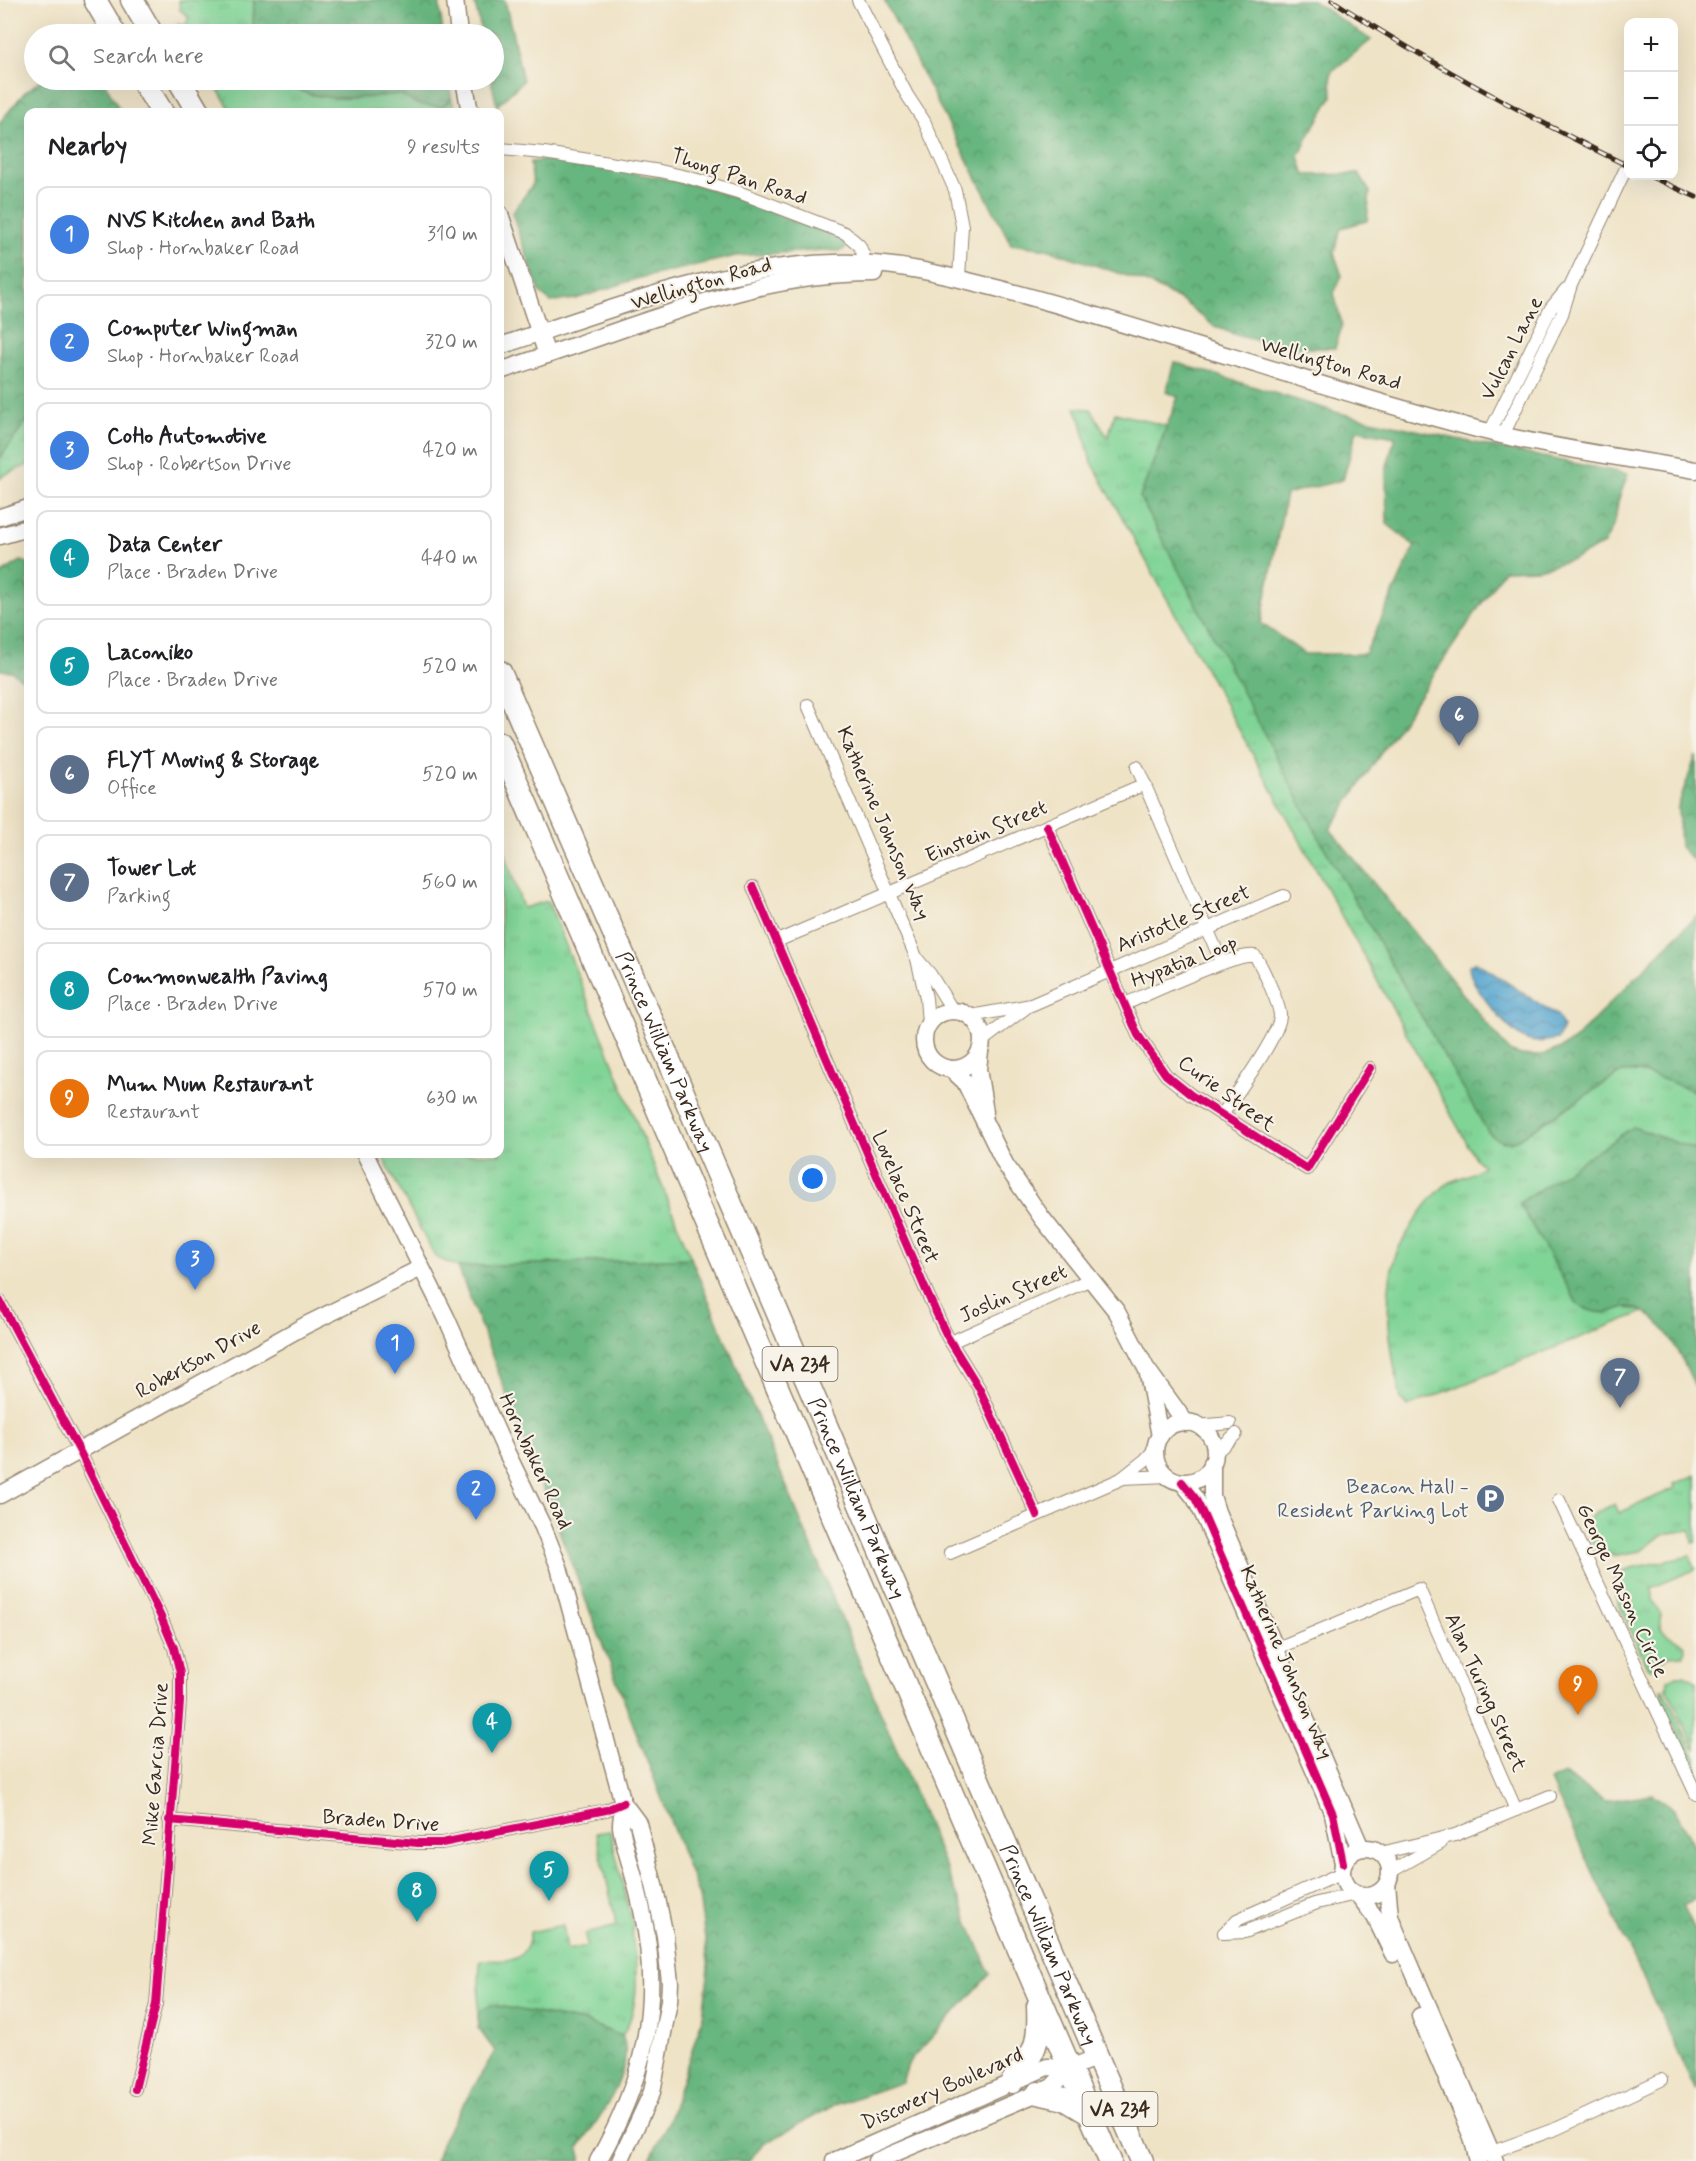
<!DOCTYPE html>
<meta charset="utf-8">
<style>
body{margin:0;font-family:Mynerve,sans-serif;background:#f2f2f2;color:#202124}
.controls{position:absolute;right:18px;top:18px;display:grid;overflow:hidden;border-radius:12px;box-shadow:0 6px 24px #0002}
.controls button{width:54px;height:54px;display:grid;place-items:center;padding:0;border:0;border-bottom:2px solid #e0e0e0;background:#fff;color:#202124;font:30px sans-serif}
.you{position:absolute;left:813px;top:1179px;width:21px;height:21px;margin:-15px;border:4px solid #fff;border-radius:50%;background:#1a73e8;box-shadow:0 0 0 9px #1a73e833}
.badge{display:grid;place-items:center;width:39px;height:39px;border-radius:50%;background:#1f6fb2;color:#fff;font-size:20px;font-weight:700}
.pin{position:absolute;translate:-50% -50px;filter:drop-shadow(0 2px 3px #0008)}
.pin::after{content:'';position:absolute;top:32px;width:21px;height:18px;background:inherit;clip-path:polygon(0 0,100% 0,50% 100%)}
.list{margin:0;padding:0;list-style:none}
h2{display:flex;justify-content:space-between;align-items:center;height:78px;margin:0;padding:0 24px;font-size:26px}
h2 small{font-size:20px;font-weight:400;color:#757577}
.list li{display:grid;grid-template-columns:39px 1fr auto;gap:18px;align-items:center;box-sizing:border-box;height:96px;margin:0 12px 12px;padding:0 12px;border:2px solid #e0e0e0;border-radius:12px}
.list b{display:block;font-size:22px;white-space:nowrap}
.list p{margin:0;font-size:20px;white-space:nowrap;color:#757577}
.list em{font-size:20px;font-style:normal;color:#757577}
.icon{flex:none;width:33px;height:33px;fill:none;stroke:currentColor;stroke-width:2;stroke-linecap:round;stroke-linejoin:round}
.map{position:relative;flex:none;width:1696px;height:2161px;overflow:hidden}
.search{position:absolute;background:#fff;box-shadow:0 6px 24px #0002;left:24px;top:24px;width:480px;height:66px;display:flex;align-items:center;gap:15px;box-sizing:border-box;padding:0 21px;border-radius:33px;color:#757577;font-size:22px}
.panel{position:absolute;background:#fff;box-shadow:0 6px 24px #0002;left:24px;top:108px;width:480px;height:1050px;border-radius:12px}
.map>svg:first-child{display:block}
.grass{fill:url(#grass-tufts);stroke:#5e7f5a;stroke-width:1.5}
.forest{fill:url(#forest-crowns);stroke:#52704e;stroke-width:1.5;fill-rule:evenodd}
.water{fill:url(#water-waves);stroke:#486876;stroke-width:1.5}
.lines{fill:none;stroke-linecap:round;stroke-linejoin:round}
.street-casing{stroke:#958672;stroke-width:14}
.secondary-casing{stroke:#958672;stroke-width:19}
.highway-casing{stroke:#958672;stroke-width:25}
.street{stroke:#fff;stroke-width:12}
.secondary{stroke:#fff;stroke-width:16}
.highway{stroke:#fff;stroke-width:22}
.rail-casing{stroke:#3b2a1e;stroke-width:5}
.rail{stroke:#f7f3e8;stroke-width:3;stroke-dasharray:9;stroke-linecap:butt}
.cycleway-casing{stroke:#f7f3e8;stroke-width:11}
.cycleway{stroke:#d6006c;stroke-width:8}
.labels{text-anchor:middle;stroke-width:4.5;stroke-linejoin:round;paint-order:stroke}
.shield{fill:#f7f3e8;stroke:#73665b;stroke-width:1.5}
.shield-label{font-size:20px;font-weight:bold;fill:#3b2a1e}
.street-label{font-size:21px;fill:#3b2a1e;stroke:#f7f3e8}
.service-label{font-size:21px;fill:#4e5e75;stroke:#f7f3e8;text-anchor:end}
</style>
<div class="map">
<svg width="1696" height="2161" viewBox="0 0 1696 2161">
<defs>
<pattern id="grass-tufts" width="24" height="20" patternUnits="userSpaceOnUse" patternTransform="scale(1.5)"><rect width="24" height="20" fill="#80d496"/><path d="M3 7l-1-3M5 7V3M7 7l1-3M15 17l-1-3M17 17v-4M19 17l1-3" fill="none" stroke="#70b681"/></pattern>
<pattern id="forest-crowns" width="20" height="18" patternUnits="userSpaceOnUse" patternTransform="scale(1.5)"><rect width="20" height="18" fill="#68b67f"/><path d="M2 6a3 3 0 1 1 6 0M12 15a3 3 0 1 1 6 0" fill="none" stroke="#579467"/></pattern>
<pattern id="water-waves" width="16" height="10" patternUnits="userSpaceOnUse" patternTransform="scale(1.5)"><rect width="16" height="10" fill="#55a5cf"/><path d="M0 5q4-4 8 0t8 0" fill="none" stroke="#4887a7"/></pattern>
</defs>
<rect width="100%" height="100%" fill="#f7f3e8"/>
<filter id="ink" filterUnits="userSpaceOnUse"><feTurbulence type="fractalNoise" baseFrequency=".0167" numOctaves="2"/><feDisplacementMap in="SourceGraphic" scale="12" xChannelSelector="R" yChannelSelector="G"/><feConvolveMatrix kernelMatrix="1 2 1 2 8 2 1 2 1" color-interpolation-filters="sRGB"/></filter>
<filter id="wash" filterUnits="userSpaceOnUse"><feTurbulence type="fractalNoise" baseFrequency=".008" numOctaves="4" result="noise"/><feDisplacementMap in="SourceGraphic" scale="24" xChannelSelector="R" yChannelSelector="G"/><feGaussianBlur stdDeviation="1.35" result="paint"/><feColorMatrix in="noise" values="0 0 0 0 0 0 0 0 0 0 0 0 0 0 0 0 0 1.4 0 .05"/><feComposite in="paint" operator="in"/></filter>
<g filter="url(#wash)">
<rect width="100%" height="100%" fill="#efe3c6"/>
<g class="grass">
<path d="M179 0H254L253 34H185L178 24 185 26 189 17 180 10Z"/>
<path d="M212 80H288L297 89 307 93 346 98 400 94 449 102 451 97 455 112H232Z"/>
<path d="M1075 408 1091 409 1108 438 1115 413 1167 426 1140 498 1488 1132 1510 1142 1518 1139 1622 1072C1647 1069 1673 1084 1696 1092V1150L1633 1128 1556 1265 1578 1305 1605 1313 1626 1307 1644 1312 1407 1407 1401 1399C1391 1356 1380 1294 1397 1252 1401 1242 1408 1233 1413 1224 1421 1211 1431 1198 1442 1188 1454 1177 1471 1177 1483 1166L1475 1158 1090 459 1081 421Z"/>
<path d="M28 419V465L4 475 0 479V458Z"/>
<path d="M500 838 523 908 548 901 691 1258 458 1267 435 1257 381 1154H500Z"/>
<path d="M1696 1475V1541L1693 1542 1691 1530 1663 1534 1641 1551 1612 1556 1606 1552 1602 1554C1596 1550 1594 1547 1591 1540 1580 1516 1595 1513 1615 1504L1619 1513 1675 1488 1674 1484Z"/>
<path d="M1690 1556 1696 1569 1651 1588 1653 1594V1600L1661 1615C1654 1635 1677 1636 1685 1647L1684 1655 1669 1656 1651 1669 1647 1667 1615 1595 1614 1583 1623 1571 1631 1568Z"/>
<path d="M1677 1675H1684L1696 1681V1750L1667 1688 1668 1679Z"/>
<path d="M1662 1689 1664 1690 1696 1758V1773L1663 1701Z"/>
<path d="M610 1831 633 1927C631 1937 634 1946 635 1956 638 1983 637 2012 622 2036L585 2022 492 2005 478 2012 480 1960C507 1960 527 1966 530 1932L563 1925 567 1950 587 1946 585 1934 617 1926 596 1833Z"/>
</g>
<g class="forest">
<path d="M254 0H439L443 34H253Z"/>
<path d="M474 0H505L523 81 497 106 491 80H494V34H482Z"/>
<path d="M884 0H1312L1371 40 1331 72 1332 97 1309 135 1299 157 1305 175 1359 174 1370 192 1367 221 1341 228 1334 253 1342 276 1334 293 1342 326 1335 348H1293L1239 336 1214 326 1184 302 1148 283 1047 249 1011 244Z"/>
<path d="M41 80H103L121 112H28V419L0 458V122L24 93Z"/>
<path d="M288 80H449L451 97 448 103 441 107 416 104 400 94C370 97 337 102 306 93 298 91 294 84 288 80Z"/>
<path d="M551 160 669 179 708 188 835 236 845 241 846 248 840 251 824 250 736 256 636 279 576 299 551 302 540 293 512 213 533 184 530 162Z"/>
<path d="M1174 362 1339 413 1493 447 1628 474 1618 501 1615 522 1604 544 1574 559 1539 569 1504 570 1330 829 1509 1051C1534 1061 1550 1055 1573 1041L1696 916V1092C1673 1084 1647 1069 1622 1072L1518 1139C1503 1145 1499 1142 1488 1132L1321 842 1140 497 1178 397 1166 392ZM1357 430 1395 437 1386 470 1387 524 1415 546 1365 654H1305L1261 623 1286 494 1343 480Z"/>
<path d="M21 561 28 563V683L11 671 0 670V574Z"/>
<path d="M1696 756V863L1680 847 1678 806Z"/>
<path d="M1633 1127 1696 1150V1388C1683 1362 1663 1308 1627 1307 1623 1307 1617 1310 1613 1311 1600 1315 1590 1311 1578 1305L1519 1203Z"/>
<path d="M691 1258 990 1974 909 2062 902 2082 835 2105 765 2143 748 2161H649L669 2120 703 2016 709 1968 699 1896 458 1267Z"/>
<path d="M1563 1774 1605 1801 1652 1794 1675 1810 1696 1850V1898L1683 1905 1696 1932V2090L1550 1781Z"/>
<path d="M492 2005 585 2022 622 2036C637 2069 597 2121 578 2149L581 2161H435L443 2139 495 2051 478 2028V2012Z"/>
</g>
<path class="water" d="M1476 962 1558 1016 1563 1027 1558 1039C1547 1041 1535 1044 1525 1039 1508 1031 1469 985 1469 966Z"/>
</g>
<g filter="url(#ink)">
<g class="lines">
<defs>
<g id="street">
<path d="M858 0 907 95 924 121 955 190 962 226 959 278"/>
<path d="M500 149 544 153 660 171 687 177 741 193 845 233 859 245 863 254 865 271"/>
<path d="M1490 432 1551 308 1566 290"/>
<path d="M1503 435 1562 314 1571 285 1628 164"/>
<path d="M808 705 917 959 926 998 928 1023"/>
<path d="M1137 767 1222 963"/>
<path d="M1047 826 1138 1035 1166 1075 1191 1095 1307 1169 1370 1068"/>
<path d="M753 887 928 1295 947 1336 979 1388 1037 1515"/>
<path d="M777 941 1145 784"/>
<path d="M918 960 930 974 953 1011"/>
<path d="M1125 1004C1149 994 1235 952 1255 956 1262 966 1279 1003 1280 1015 1281 1034 1234 1097 1222 1115"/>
<path d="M971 1016 1031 1005 1284 896"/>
<path d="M982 1041 1027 1007"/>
<path d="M0 1301 80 1452 161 1617 174 1648 180 1673V1702L156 2004 135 2089"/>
<path d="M951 1342 1091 1279"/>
<path d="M1198 1426 1230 1423"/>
<path d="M1214 1454 1236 1434"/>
<path d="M1122 1478 1168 1476"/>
<path d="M1559 1500 1696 1794"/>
<path d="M950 1553 1121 1479 1145 1460 1155 1449"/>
<path d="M1275 1649 1419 1589 1516 1810"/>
<path d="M169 1820 418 1843H442L606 1810 623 1803"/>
<path d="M1381 1853 1455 1835 1550 1796"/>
<path d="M1390 1872 1441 1843"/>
<path d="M1224 1933 1245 1932 1317 1903 1356 1894"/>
<path d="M1224 1933 1237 1920 1342 1873"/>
<path d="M1484 2155 1558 2128 1661 2080"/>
</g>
<g id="secondary">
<path d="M455 0 459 34"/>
<path d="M464 80 470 112"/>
<path d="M500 214 547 355"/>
<path d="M500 346C609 310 719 266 835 263 893 261 945 275 1000 289 1078 309 1155 334 1232 357 1321 384 1410 413 1501 435 1565 450 1631 459 1696 470"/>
<path d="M500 371C541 357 583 343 625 328 710 299 782 274 874 274"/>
<path d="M0 517 28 508"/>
<path d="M0 536 28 528"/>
<circle cx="953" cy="1040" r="29"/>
<path d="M980 1051 978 1069 985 1112"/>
<path d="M951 1069 965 1082 1005 1164 1042 1218 1117 1312 1146 1368 1186 1423"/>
<path d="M365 1154 446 1317 503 1445 543 1527 559 1567 623 1803C623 1811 621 1819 621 1826 622 1835 625 1844 627 1853 633 1873 639 1894 643 1915 662 2006 643 2082 598 2161"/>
<path d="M1148 1374 1160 1436"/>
<circle cx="1185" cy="1452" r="30"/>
<path d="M1212 1463V1496L1217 1512 1361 1848"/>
<path d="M1182 1482 1195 1498 1204 1516 1333 1814 1343 1863"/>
<path d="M0 1495 306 1325 421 1268"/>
<circle cx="1366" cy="1872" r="24"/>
<path d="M1387 1884 1390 1916 1395 1929 1495 2161"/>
<path d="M1359 1896 1375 1917 1393 1954"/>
<path d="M1420 2016 1472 2137 1478 2161"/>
<path d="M620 2161 652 2092 669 2001 670 1983 665 1936 655 1889 638 1823 623 1803"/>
<path d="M834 2161 1047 2067 1070 2068"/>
<path d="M876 2161 1052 2087 1070 2068 1098 2057"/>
</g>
<g id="highway">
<path d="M95 0 115 34"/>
<path d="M132 0 152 34"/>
<path d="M142 80 162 112"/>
<path d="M179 80 198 112"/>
<path id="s1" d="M500 672 666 1053 1142 2161"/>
<path d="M500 743 1110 2161"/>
<path d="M1012 2082C1035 2052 1040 2045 1038 2006"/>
<path d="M1038 2093 1065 2099 1090 2114"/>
</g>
</defs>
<use href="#street" class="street-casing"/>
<use href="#secondary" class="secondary-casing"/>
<use href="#highway" class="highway-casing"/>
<use href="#street" class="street"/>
<use href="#secondary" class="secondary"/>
<use href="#highway" class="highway"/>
<defs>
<g id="rail">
<path d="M1332 0C1427 62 1527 116 1628 166"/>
<path d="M1649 176 1696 197"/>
</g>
</defs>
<use href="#rail" class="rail-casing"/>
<use href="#rail" class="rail"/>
<defs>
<g id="cycleway">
<path d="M1047 826 1138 1035 1166 1075 1191 1095 1307 1169 1370 1068"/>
<path d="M753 887 928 1295 947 1336 979 1388 1037 1515"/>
<path d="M0 1301 80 1452 161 1617 174 1648 180 1673V1702L156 2004 135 2089"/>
<path d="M1182 1482 1195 1498 1204 1516 1333 1814 1343 1863"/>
<path d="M169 1820 418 1843H442L606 1810 623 1803"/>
</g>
</defs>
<use href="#cycleway" class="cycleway-casing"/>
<use href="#cycleway" class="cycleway"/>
</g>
</g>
<defs>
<symbol id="parking-disc" viewBox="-11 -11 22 22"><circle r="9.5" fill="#5c6f8a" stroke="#f7f3e8"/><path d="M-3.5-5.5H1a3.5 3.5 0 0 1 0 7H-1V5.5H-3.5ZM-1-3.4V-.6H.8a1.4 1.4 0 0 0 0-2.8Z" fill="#fff"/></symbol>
</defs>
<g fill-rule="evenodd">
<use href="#parking-disc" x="1474" y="1482" width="33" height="33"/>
</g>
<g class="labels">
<g class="shield">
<rect x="762.5" y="1347" width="75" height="34" rx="4.5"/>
<rect x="1082.5" y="2092" width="75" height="34" rx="4.5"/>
</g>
<g class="shield-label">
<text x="800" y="1371">VA 234</text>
<text x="1120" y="2116">VA 234</text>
</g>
<g class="street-label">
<text transform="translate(739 176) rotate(18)" y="7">Thong Pan Road</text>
<text transform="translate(701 283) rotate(-16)" y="7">Wellington Road</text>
<text transform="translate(1511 348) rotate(-63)" y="7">Vulcan Lane</text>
<text transform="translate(1331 363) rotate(16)" y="7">Wellington Road</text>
<text transform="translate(884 823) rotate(67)" y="7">Katherine Johnson Way</text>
<text transform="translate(986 831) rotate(-23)" y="7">Einstein Street</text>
<text transform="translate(1183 918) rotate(-23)" y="7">Aristotle Street</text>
<text transform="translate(1184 961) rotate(-21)" y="7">Hypatia Loop</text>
<text dy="7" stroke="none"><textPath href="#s1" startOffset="414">Prince William Parkway</textPath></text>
<text transform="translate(1227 1093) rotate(36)" y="7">Curie Street</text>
<text transform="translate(906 1197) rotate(67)" y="7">Lovelace Street</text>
<text transform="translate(1013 1293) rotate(-24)" y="7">Joslin Street</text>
<text transform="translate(198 1359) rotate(-29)" y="7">Robertson Drive</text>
<text transform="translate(536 1461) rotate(65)" y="7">Hornbaker Road</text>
<text dy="7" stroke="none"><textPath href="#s1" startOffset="900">Prince William Parkway</textPath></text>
<text transform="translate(1623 1590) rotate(65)" y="7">George Mason Circle</text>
<text transform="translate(1287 1662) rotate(67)" y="7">Katherine Johnson Way</text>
<text transform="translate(1486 1692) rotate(66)" y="7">Alan Turing Street</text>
<text transform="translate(155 1764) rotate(-86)" y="7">Mike Garcia Drive</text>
<text transform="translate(381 1820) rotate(4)" y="7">Braden Drive</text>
<text dy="7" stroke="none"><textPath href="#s1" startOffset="1386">Prince William Parkway</textPath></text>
<text transform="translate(942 2088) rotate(-24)" y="7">Discovery Boulevard</text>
</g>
<g class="service-label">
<text x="1469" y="1493">Beacon Hall -<tspan x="1469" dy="24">Resident Parking Lot</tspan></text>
</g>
</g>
</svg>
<div class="controls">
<button>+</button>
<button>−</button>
<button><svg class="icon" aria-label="locate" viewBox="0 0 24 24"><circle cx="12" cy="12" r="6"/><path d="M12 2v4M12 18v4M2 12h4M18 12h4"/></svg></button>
</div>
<div class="you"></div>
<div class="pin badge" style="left:395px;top:1374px;background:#3f7fe0">1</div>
<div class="pin badge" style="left:476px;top:1520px;background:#3f7fe0">2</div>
<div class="pin badge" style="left:195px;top:1290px;background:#3f7fe0">3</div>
<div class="pin badge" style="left:492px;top:1753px;background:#0f9aa8">4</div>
<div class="pin badge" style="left:549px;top:1901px;background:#0f9aa8">5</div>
<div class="pin badge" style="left:1459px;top:746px;background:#5c6f8a">6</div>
<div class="pin badge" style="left:1620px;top:1408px;background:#5c6f8a">7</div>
<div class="pin badge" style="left:417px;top:1922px;background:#0f9aa8">8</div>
<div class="pin badge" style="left:1578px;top:1715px;background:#e8710a">9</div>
<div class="search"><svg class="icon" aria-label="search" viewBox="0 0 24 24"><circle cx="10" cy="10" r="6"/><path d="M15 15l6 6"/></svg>Search here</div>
<section class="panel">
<h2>Nearby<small>9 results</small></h2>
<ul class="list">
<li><span class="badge" style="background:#3f7fe0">1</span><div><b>NVS Kitchen and Bath</b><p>Shop · Hornbaker Road</p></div><em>310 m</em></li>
<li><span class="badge" style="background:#3f7fe0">2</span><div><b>Computer Wingman</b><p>Shop · Hornbaker Road</p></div><em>320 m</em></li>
<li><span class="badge" style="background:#3f7fe0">3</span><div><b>CoHo Automotive</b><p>Shop · Robertson Drive</p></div><em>420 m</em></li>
<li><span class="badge" style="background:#0f9aa8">4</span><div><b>Data Center</b><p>Place · Braden Drive</p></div><em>440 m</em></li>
<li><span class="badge" style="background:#0f9aa8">5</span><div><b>Laconiko</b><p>Place · Braden Drive</p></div><em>520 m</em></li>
<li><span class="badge" style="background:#5c6f8a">6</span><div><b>FLYT Moving &amp; Storage</b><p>Office</p></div><em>520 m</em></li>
<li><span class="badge" style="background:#5c6f8a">7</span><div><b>Tower Lot</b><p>Parking</p></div><em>560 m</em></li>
<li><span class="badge" style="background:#0f9aa8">8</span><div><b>Commonwealth Paving</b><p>Place · Braden Drive</p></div><em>570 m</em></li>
<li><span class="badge" style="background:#e8710a">9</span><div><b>Mum Mum Restaurant</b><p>Restaurant</p></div><em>630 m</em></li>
</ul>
</section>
</div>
